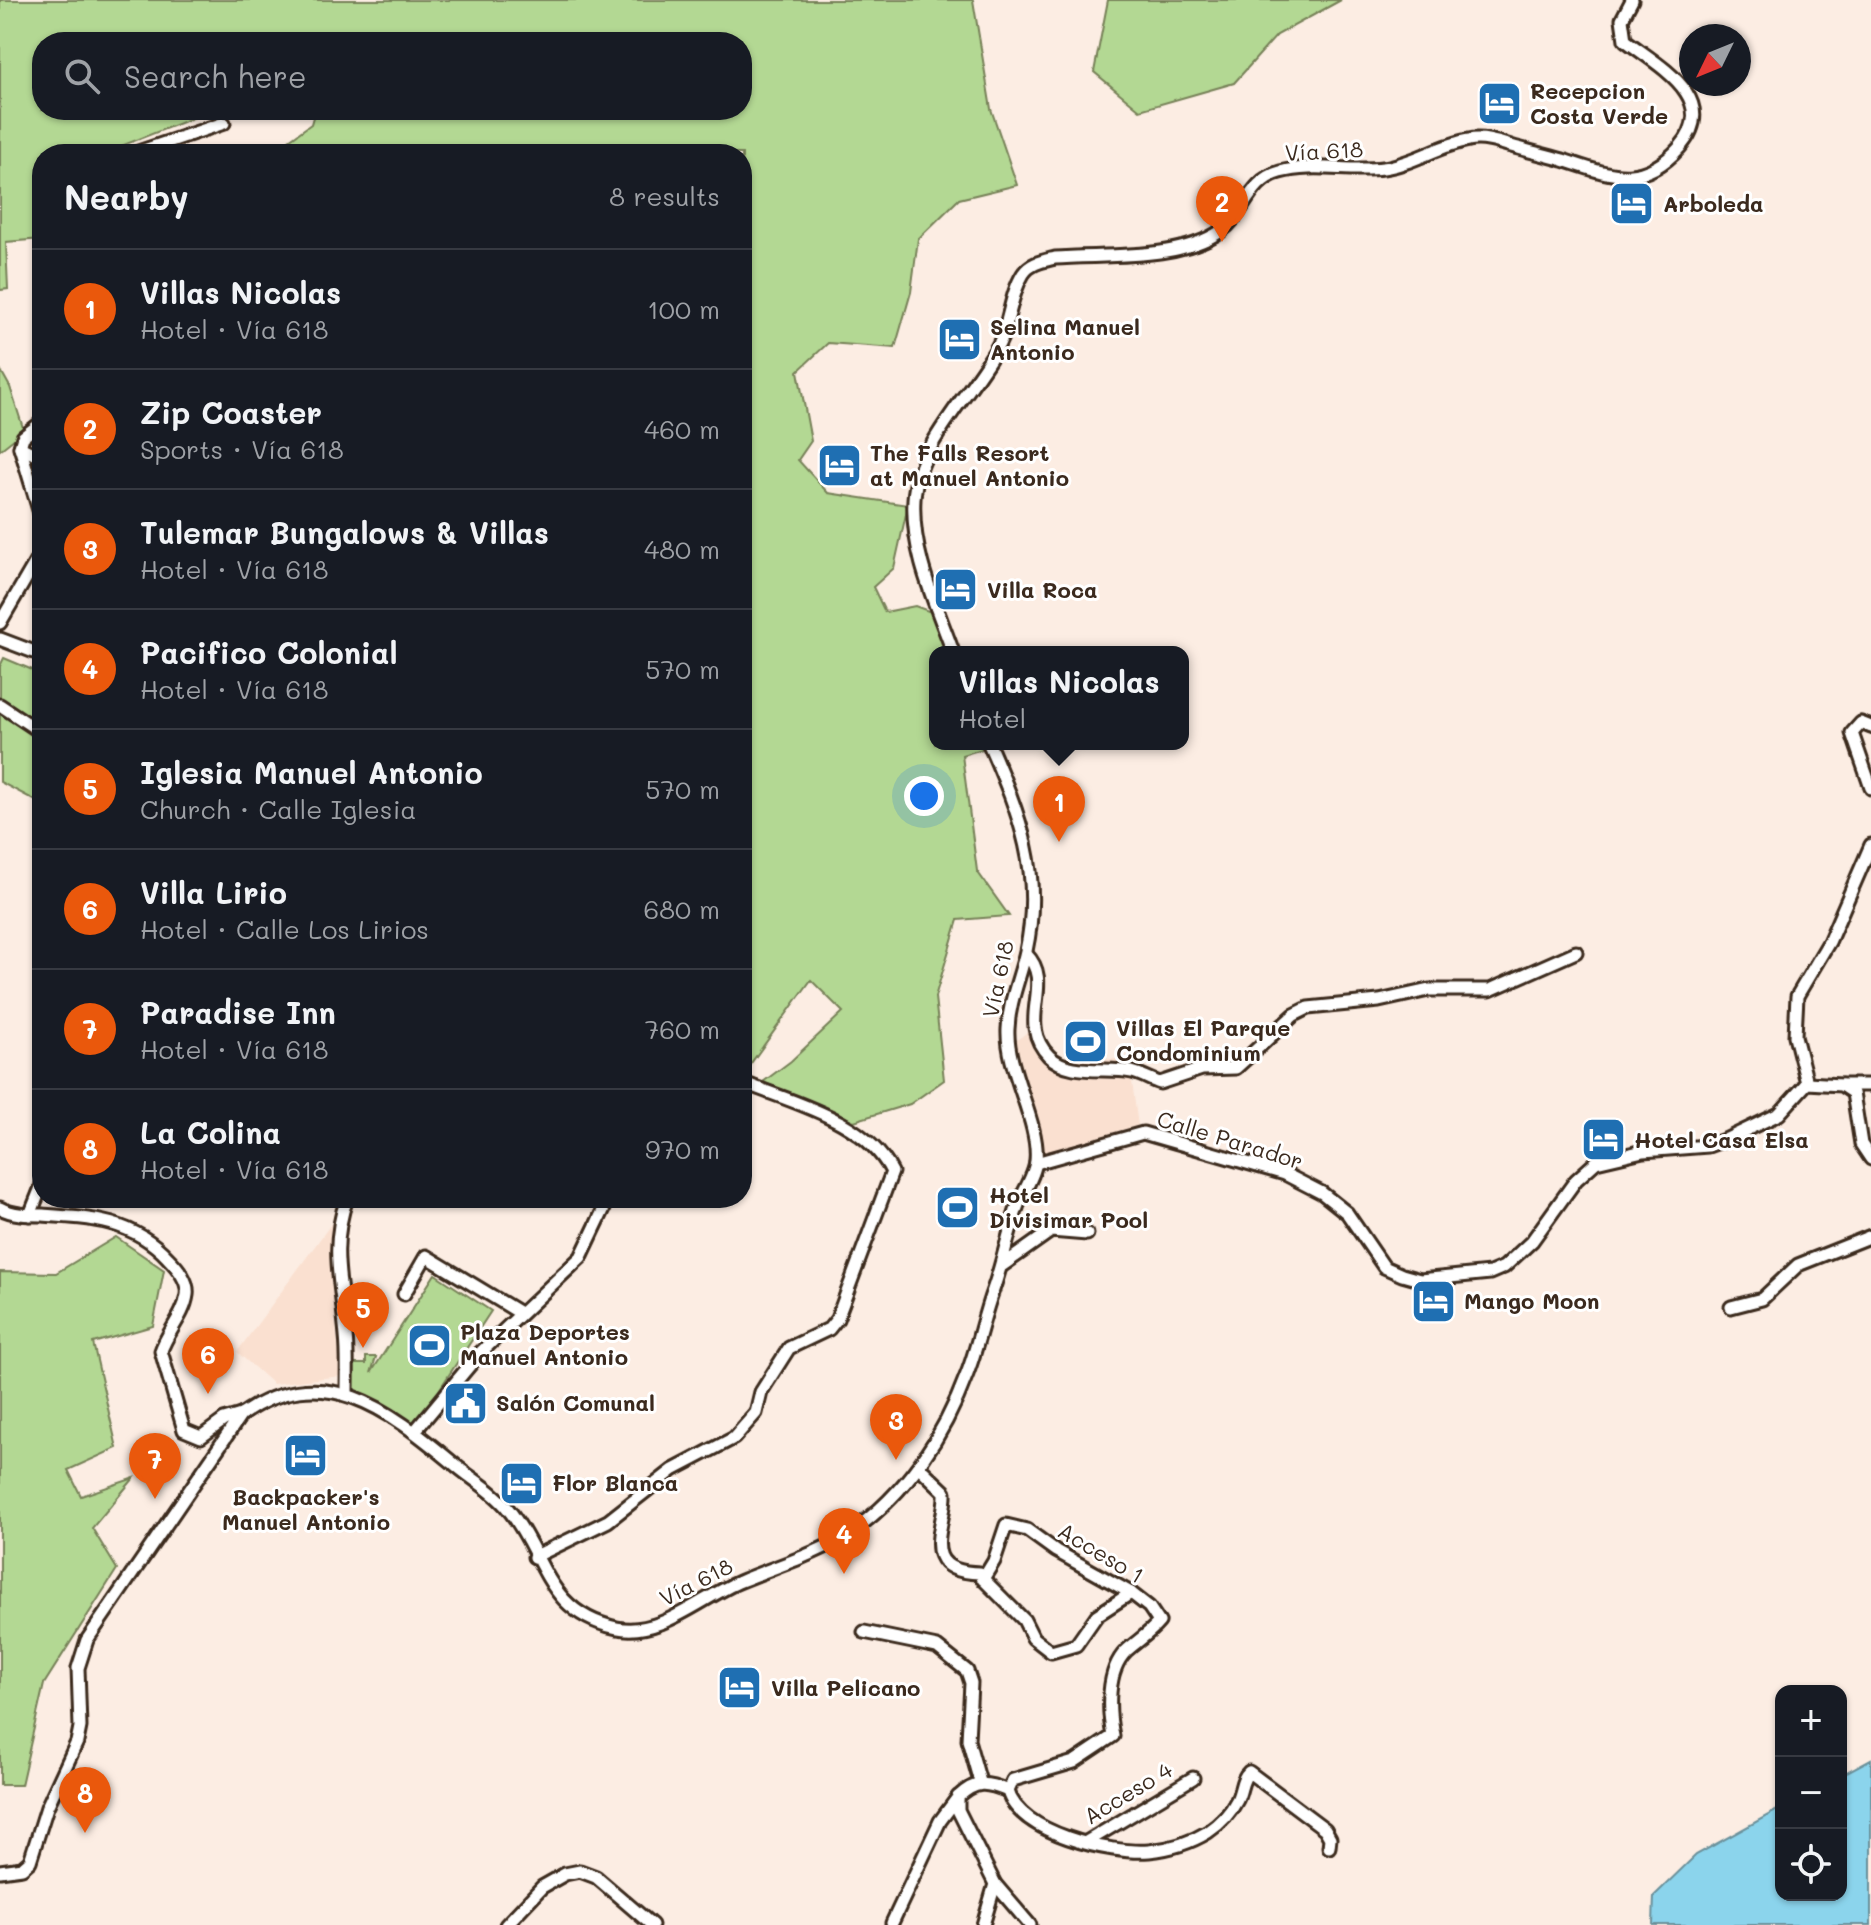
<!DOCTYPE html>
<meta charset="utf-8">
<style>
body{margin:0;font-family:Mali,sans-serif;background:#242831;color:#f1f3f6}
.controls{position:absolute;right:24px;bottom:24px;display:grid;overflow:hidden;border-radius:16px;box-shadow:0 2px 6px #0004}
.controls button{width:72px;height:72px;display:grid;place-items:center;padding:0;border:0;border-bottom:2px solid #363941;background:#171b24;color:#f1f3f6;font:40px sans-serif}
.compass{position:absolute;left:1679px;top:24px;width:72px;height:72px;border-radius:50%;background:#171b24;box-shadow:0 2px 6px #0004;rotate:227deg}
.you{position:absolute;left:924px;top:796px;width:28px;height:28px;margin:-20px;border:6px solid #fff;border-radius:50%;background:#1a73e8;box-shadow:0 0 0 12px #1a73e833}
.badge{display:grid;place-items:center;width:52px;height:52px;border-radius:50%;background:#ea580c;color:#fff;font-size:26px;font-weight:700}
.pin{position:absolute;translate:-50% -66px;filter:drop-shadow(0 2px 4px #0008)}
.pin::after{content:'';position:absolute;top:42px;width:28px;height:24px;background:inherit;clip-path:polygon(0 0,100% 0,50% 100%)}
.popup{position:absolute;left:929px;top:646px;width:260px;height:104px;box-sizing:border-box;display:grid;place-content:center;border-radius:16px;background:#171b24;filter:drop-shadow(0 2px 6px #0005);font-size:26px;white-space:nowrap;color:#9ea1a6}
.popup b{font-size:30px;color:#f1f3f6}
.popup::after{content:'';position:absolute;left:50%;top:100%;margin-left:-16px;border:16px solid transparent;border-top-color:#171b24}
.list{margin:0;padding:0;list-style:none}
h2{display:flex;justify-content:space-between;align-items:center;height:104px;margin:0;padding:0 32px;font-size:34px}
h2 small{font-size:26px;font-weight:400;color:#9ea1a6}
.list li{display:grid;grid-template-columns:52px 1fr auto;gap:24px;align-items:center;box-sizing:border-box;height:120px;padding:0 32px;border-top:2px solid #363941}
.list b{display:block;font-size:30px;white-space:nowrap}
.list p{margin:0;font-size:26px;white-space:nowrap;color:#9ea1a6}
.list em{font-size:26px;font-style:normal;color:#9ea1a6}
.icon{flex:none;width:44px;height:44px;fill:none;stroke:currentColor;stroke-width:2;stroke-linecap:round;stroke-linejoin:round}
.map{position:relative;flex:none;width:1871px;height:1925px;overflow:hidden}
.search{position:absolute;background:#171b24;box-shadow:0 2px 6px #0004;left:32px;top:32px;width:720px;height:88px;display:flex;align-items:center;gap:20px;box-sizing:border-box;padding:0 28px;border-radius:32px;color:#9ea1a6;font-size:30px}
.panel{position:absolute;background:#171b24;box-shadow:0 2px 6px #0004;left:32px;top:144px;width:720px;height:1064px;border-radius:32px}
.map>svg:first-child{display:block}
.built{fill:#fae0d0}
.green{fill:#b3d893;stroke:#778158;stroke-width:2}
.water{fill:#8bd4ec;stroke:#6b909a;stroke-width:2}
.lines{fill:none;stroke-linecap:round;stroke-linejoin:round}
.minor-casing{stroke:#3b2a1e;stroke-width:17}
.minor{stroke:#fff;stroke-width:11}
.labels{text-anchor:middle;stroke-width:6;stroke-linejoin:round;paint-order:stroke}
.poi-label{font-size:22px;font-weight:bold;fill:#3b2a1e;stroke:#fff;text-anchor:start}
.street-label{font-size:22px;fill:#3b2a1e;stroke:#fff}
</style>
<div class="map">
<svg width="1871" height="1925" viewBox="0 0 1871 1925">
<rect width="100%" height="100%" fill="#fcede3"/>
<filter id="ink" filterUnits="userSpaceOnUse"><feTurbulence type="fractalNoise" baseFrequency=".0125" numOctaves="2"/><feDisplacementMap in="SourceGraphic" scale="16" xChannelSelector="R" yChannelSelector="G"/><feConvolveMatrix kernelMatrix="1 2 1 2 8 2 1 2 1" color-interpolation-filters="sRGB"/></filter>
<g filter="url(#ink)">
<g class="built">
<path d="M1034 1027 1060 1060 1129 1059 1138 1126 1040 1154 1013 1043Z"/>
<path d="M334 1220 330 1267 341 1376 273 1384 237 1352Z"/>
</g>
<g class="green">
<path d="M0 0H973L991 109 1017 185 959 199 918 239 911 292 895 348 828 343 798 371 811 441 798 460 828 493 908 505 894 568 873 587 885 612 915 606 934 613 948 652H935V744H980L982 749 962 755 977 871 1009 916 958 920 935 997 944 1080 910 1104 854 1121 763 1082 791 1061 843 1012 811 980 746 1070 742 1069V154H287L285 143 311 124 315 110H742V42H42V110H213L121 146 115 154H42V239L6 242 8 289 0 290Z"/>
<path d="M1108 0H1341L1277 35 1234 83 1140 110 1094 72Z"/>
<path d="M0 369 10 387 24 431 0 450Z"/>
<path d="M4 658 42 674V804L0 782V666Z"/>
<path d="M116 1237 164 1270 153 1326 93 1343 117 1448 68 1470 81 1496 134 1478 92 1528 117 1569 44 1684 21 1785H0V1272L56 1273Z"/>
<path d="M435 1274 491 1311 416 1425 351 1389 350 1364H366V1357H376L371 1373Z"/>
</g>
<path class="water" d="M1871 1759V1925H1653L1654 1896 1696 1855 1781 1808V1895H1841V1775Z"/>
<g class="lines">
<defs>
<g id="minor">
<path d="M132 154 224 123"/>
<path d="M42 422 23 437 20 447 42 520"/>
<path d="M20 447 42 458"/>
<path d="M0 623 39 556 42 544"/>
<path d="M0 639 42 655"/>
<path d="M953 652C935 602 911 553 914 499 917 444 974 391 999 344 1010 322 1010 295 1023 274 1030 263 1043 261 1055 258 1106 254 1177 261 1221 231 1245 214 1249 180 1280 172 1312 163 1349 172 1383 168 1413 164 1439 145 1469 140 1482 137 1498 142 1511 146 1528 151 1546 155 1563 160 1609 175 1642 190 1680 147 1722 98 1657 65 1625 40L1622 19 1632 0"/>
<path d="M0 705 42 733"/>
<path d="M1871 727 1861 723 1852 733 1871 788"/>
<path d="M1026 954C1056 984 1015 1021 1049 1056 1069 1076 1105 1067 1132 1072 1141 1074 1151 1080 1160 1083L1202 1069 1236 1068 1294 1015 1308 1008 1379 1001 1429 990H1490L1576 952"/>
<path d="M1807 1083 1795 1036 1797 996 1829 942 1871 845"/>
<path d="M1842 1085H1871"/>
<path d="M1036 1163 1143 1133 1285 1174 1322 1193 1347 1213 1384 1267 1402 1275 1420 1280 1490 1273 1504 1267 1532 1241 1576 1180 1596 1162 1643 1151 1708 1146 1727 1139 1779 1114 1807 1083 1841 1085 1853 1093 1861 1144 1871 1159"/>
<path d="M0 1208C13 1215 28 1215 43 1215 91 1218 133 1220 168 1258 178 1268 189 1281 187 1295 184 1316 167 1332 161 1351L184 1430 201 1437 224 1420 241 1415"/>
<path d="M30 1215 42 1185"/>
<path d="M1003 1265 1051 1231 1087 1234"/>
<path d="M404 1294 426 1256 520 1313"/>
<path d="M1731 1307 1762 1299 1798 1265 1871 1236"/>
<path d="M347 1393C347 1374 348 1355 346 1336 342 1285 329 1249 347 1198"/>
<path d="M415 1431 480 1353 581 1257 609 1198"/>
<path d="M919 1467 945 1492C947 1524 914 1572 980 1573L983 1579 994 1561 1006 1525 1027 1530 1056 1551 1131 1593 1149 1607 1159 1622C1149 1634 1137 1641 1126 1651 1106 1671 1108 1711 1113 1736L1074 1762 1013 1780 1008 1791"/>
<path d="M534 1557 608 1521 673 1470 734 1438 756 1413 761 1392 789 1348 829 1329 837 1319 892 1172C865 1119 793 1103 742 1082"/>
<path d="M983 1579 1024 1620 1033 1638 1051 1652 1076 1645 1097 1615 1131 1593"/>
<path d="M864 1632 937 1647 967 1671 971 1683 968 1740 980 1782"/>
<path d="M1008 1791C1019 1833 1110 1854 1149 1851 1170 1849 1190 1843 1208 1832 1220 1824 1231 1812 1237 1800 1242 1790 1241 1779 1249 1772L1325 1829 1330 1838 1329 1847"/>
<path d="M1008 1791C986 1782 976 1780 958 1797V1810L995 1884 1030 1925"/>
<path d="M1088 1841 1193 1778"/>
<path d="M0 1871 22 1868 30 1861 47 1807 77 1742 80 1727 78 1668 87 1640 241 1415C323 1358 388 1409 453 1463 471 1479 493 1490 508 1509 546 1555 544 1612 617 1628 661 1637 703 1596 741 1581 777 1566 819 1554 851 1532 906 1494 944 1436 967 1374 978 1346 983 1317 993 1290 1003 1262 1008 1233 1018 1205 1023 1192 1035 1175 1036 1161 1040 1122 1006 1070 1008 1029 1009 1001 1020 978 1026 951 1043 873 1020 815 989 744"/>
<path d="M892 1923 940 1821 958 1797"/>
<path d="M506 1925 542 1887 565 1874 580 1871 596 1877 652 1925"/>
<path d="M983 1925 995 1884"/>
</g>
</defs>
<use href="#minor" class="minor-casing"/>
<use href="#minor" class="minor"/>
</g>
</g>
<defs>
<symbol id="hotel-square" viewBox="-11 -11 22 22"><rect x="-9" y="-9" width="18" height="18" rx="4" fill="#1f6fb2" stroke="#fff"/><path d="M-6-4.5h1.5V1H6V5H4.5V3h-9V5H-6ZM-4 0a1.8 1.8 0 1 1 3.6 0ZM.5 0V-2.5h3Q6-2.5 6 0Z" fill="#fff"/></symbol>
<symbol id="stadium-square" viewBox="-11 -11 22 22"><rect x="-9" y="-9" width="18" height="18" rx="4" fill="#1f6fb2" stroke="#fff"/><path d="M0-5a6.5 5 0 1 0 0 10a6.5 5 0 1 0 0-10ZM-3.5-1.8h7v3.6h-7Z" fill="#fff"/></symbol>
<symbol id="civic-square" viewBox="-11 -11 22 22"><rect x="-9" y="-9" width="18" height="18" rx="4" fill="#1f6fb2" stroke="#fff"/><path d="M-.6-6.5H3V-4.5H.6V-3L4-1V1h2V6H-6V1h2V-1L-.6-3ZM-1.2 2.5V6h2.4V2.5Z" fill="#fff"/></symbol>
</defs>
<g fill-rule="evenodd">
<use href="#hotel-square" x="1474" y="78" width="51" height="51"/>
<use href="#hotel-square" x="1606" y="178" width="51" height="51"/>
<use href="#hotel-square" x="934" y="314" width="51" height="51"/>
<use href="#hotel-square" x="814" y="440" width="51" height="51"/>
<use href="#hotel-square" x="930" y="564" width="51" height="51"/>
<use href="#stadium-square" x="1060" y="1016" width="51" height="51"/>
<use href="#hotel-square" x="1578" y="1114" width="51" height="51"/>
<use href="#stadium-square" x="932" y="1182" width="51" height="51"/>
<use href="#hotel-square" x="1408" y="1276" width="51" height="51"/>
<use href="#stadium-square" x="404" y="1320" width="51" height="51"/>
<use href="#civic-square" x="440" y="1378" width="51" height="51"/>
<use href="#hotel-square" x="280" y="1430" width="51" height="51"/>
<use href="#hotel-square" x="496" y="1458" width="51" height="51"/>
<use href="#hotel-square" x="714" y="1662" width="51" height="51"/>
</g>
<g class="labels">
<g class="poi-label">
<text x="1530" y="99">Recepcion<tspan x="1530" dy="25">Costa Verde</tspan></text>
<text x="1663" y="212">Arboleda</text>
<text x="990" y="335">Selina Manuel<tspan x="990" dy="25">Antonio</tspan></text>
<text x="870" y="461">The Falls Resort<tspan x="870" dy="25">at Manuel Antonio</tspan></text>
<text x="987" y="598">Villa Roca</text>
<text x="1116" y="1036">Villas El Parque<tspan x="1116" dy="25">Condominium</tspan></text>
<text x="1634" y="1148">Hotel Casa Elsa</text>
<text x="989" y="1203">Hotel<tspan x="989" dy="25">Divisimar Pool</tspan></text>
<text x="1464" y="1309">Mango Moon</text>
<text x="460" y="1340">Plaza Deportes<tspan x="460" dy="25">Manuel Antonio</tspan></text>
<text x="496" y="1411">Salón Comunal</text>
<text x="552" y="1491">Flor Blanca</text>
<text x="306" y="1505" text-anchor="middle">Backpacker's<tspan x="306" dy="25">Manuel Antonio</tspan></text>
<text x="771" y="1696">Villa Pelicano</text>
</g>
<g class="street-label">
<text transform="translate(1324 151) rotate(-3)" y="8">Vía 618</text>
<text transform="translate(998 979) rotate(-78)" y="8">Vía 618</text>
<text transform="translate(1230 1140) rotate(17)" y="8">Calle Parador</text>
<text transform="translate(1101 1553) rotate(31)" y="8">Acceso 1</text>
<text transform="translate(696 1582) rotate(-27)" y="8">Vía 618</text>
<text transform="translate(1128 1793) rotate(-31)" y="8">Acceso 4</text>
</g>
</g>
</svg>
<div class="controls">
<button>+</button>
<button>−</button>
<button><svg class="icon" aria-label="locate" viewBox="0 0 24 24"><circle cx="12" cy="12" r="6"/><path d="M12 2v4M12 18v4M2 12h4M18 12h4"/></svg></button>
</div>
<svg class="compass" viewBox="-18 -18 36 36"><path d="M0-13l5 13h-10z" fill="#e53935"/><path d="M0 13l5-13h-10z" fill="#9ea1a6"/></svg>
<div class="you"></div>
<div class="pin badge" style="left:1059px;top:842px">1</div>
<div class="popup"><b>Villas Nicolas</b>Hotel</div>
<div class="pin badge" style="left:1222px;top:242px">2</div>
<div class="pin badge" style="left:896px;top:1460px">3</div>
<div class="pin badge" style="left:844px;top:1574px">4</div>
<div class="pin badge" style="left:363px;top:1348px">5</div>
<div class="pin badge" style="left:208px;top:1394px">6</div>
<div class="pin badge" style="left:155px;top:1499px">7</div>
<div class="pin badge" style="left:85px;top:1833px">8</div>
<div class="search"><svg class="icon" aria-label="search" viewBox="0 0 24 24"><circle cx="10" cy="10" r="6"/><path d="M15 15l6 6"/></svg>Search here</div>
<section class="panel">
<h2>Nearby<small>8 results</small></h2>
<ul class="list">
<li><span class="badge">1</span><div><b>Villas Nicolas</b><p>Hotel · Vía 618</p></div><em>100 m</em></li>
<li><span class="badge">2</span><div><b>Zip Coaster</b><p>Sports · Vía 618</p></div><em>460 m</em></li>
<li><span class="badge">3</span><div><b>Tulemar Bungalows &amp; Villas</b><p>Hotel · Vía 618</p></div><em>480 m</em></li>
<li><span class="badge">4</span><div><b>Pacifico Colonial</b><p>Hotel · Vía 618</p></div><em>570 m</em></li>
<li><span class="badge">5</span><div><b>Iglesia Manuel Antonio</b><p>Church · Calle Iglesia</p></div><em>570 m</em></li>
<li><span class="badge">6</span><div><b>Villa Lirio</b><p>Hotel · Calle Los Lirios</p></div><em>680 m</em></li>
<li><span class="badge">7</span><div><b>Paradise Inn</b><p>Hotel · Vía 618</p></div><em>760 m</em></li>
<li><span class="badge">8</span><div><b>La Colina</b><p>Hotel · Vía 618</p></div><em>970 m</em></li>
</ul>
</section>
</div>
